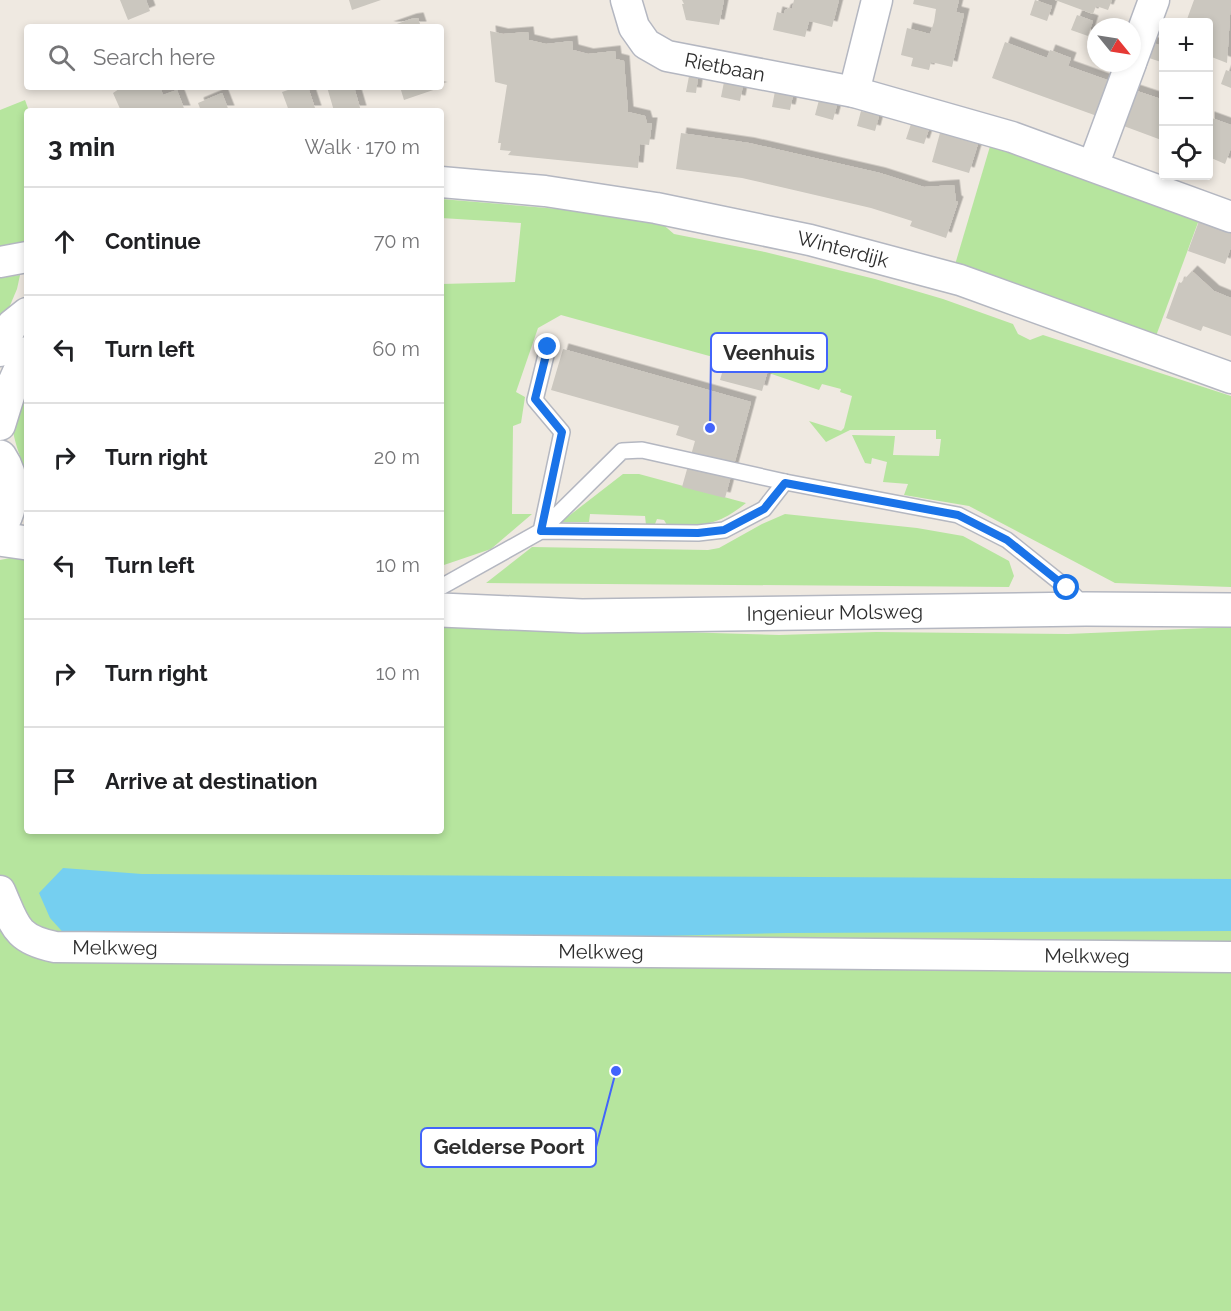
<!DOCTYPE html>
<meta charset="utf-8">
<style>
body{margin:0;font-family:Raleway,sans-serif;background:#f6f6f6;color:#202124}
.controls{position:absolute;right:18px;top:18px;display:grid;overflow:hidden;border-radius:6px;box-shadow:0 3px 9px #0003}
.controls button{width:54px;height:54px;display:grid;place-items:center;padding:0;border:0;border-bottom:2px solid #e0e0e0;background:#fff;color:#202124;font:30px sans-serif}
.compass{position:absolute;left:1087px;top:18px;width:54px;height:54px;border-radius:50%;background:#fff;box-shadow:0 3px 9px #0003;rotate:120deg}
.stop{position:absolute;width:18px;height:18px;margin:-14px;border:4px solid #1a73e8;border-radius:50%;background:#fff}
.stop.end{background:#1a73e8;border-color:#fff;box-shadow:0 2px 6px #0008}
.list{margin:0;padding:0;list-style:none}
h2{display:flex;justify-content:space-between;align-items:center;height:78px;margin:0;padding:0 24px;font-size:26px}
h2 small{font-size:20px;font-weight:400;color:#757577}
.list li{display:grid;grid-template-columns:39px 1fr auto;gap:18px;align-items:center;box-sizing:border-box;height:108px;padding:0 24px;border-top:2px solid #e0e0e0}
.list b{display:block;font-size:22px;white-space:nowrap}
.list em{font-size:20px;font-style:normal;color:#757577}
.icon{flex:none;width:33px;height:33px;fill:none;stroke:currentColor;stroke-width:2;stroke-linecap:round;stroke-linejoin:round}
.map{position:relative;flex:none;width:1231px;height:1311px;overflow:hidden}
.search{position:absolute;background:#fff;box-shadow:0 3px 9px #0003;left:24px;top:24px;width:420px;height:66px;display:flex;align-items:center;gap:15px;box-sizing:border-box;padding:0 21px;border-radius:6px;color:#757577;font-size:22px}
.panel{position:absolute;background:#fff;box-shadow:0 3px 9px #0003;left:24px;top:108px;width:420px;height:726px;border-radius:6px}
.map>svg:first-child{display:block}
.green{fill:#b6e59e}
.water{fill:#75cff0}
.building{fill:#cbc7bf;filter:url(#shadow)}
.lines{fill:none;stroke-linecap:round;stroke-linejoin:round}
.service-casing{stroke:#b4b7c1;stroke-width:18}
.minor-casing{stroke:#b4b7c1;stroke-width:33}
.secondary-casing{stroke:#b4b7c1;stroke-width:36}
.service{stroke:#fff;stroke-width:15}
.minor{stroke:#fff;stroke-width:30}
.secondary{stroke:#fff;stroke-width:33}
.route{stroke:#1a73e8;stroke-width:8}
.labels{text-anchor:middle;stroke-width:4.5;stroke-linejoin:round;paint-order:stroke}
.street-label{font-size:20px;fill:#2e2e2e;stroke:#fff}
.leader{fill:none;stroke:#4264fb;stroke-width:2}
.callout-dot{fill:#4264fb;stroke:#fff;stroke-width:2}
.callout{fill:#fff;stroke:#4264fb;stroke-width:2}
.callout-label{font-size:21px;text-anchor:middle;font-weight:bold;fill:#2e2e2e}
</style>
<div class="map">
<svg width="1231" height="1311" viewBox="0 0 1231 1311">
<defs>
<filter id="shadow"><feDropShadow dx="5.5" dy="-5.5" stdDeviation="0" flood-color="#0004"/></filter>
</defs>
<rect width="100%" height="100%" fill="#efe9e1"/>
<g class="green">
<path d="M25 100 29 111H27V244L0 250V110Z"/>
<path d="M991 143 1200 217 1156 336 954 268Z"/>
<path d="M441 199 618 214 660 222 674 234 765 252 875 279 943 299 1013 324 1018 334 1030 340 1043 335 1231 396V587L1115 583 969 506 904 495 908 484 883 482 887 462 872 458 871 464 865 463 852 435 895 436 893 455 939 456 941 439H936V430H850L826 442 809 421 841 431 844 428 852 396 840 392 841 389 822 384 819 390 760 370 561 315 538 328 516 392 525 397 521 423 513 426 512 514H532L491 549 441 566V284L515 282 521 223 441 218Z"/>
<path d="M20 275 17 289 0 329V278Z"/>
<path d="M17 390 27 396V474C13 438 8 427 17 390Z"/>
<path d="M623 474H639L746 503C716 527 704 525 667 525L664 520 657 519 655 524 646 525 645 516 590 514 589 522H561Z"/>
<path d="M785 514 917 528 963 536 1009 561 1014 576 1009 587 486 583 532 547 708 550 719 548 762 524Z"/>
<path d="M10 558 27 559V831H441V625L779 635 876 632 1068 634 1231 627V1311H0V560Z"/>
</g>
<path class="water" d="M63 868 142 874 1231 879V931L786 933 619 937 69 939 50 918 39 893Z"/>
<g class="building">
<path d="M120 0H146L150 11 128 20Z"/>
<path d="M349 0H381L352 10Z"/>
<path d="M682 0H724L719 25 686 20 682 4H684Z"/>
<path d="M794 0H839L832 27 809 21 805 37 773 30 777 12 784 14 785 10 789 8 792 9Z"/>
<path d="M914 0H959L956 12 964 14 952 67 931 62 929 70 911 66 913 58 901 55 907 28 930 34 934 22 936 9 913 4Z"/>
<path d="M1035 0 1052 6 1047 21 1030 15Z"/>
<path d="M1055 0H1112L1108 10 1096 6 1093 14Z"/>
<path d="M1194 0H1231L1227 63 1209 56V22H1186Z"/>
<path d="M1077 15 1093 21 1088 36 1071 30Z"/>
<path d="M418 18 421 27H388L411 19Z"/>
<path d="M490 31 503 34 528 32 529 40 546 44 572 41 573 50 588 54 615 51 616 59 624 61 628 112 645 116 647 123H652L649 145 640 144 638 168 508 155 511 151 500 150 501 143H498L507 85 495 82Z"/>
<path d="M1005 42 1047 58 1050 50 1071 58 1068 66 1110 81 1097 116 992 78Z"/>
<path d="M1151 42 1164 47V63L1146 57Z"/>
<path d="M1226 70 1231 72V88L1221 84Z"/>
<path d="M689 76 698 77 696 93 686 92Z"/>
<path d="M724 82 743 85 740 101 721 97Z"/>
<path d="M122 87H160L163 95 177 90 185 111H121L113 93Z"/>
<path d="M297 87H308L316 111H289L282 92Z"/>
<path d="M327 87H354L361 111H334Z"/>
<path d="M400 87H442L404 100Z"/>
<path d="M1134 90 1164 100V141L1121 125Z"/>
<path d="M775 91 793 95 790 110 772 107Z"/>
<path d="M222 93 229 111H201L198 103Z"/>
<path d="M819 100 837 105 833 120 815 115Z"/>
<path d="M861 111 879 116 875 131 857 126Z"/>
<path d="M1209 117 1231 125V148L1225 164 1209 157Z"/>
<path d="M911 124 929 129 924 144 906 139Z"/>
<path d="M681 133 749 143 880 173 924 187 954 185 956 201 958 202 946 238 910 226 912 221 871 208 742 178 676 169Z"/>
<path d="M940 133 978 144 969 173 932 162Z"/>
<path d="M1199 221 1231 234V247L1225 264 1188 251Z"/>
<path d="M1192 271 1214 291 1231 298V336L1203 326 1201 331 1166 318 1179 282 1181 283Z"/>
<path d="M563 349 751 402 725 498 682 487 695 441 676 435 679 426 551 390Z"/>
<path d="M726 359 768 370 762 391 720 380Z"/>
</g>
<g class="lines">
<defs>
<g id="service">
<path d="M548 347 535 400 562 432 541 531 622 451 642 450 785 482"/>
<path d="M441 587 541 531 698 533 724 530 764 509 785 482 958 515 1007 540 1067 588 1085 607"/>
</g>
<g id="minor">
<path id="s1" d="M626 0 634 27 646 44 667 56 854 92 1012 137 1231 217"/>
<path d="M1132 60 1154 0"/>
<path d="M854 92 877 0"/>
<path d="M1093 166 1131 63"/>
<path id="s2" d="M441 182 545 191 656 208 810 240 960 280 1231 378"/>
<path d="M0 262 27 257"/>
<path d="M0 351 12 325 27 313"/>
<path d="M0 425 13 383 27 352"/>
<path id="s3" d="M0 891C15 925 15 939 55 947L1231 957"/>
</g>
<g id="secondary">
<path d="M0 457C15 479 13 505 0 527"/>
<path d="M0 539 27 543"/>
<path id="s4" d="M441 610 582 616 1086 609 1231 610"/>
</g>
</defs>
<use href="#service" class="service-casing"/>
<use href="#minor" class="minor-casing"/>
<use href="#secondary" class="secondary-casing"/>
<use href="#service" class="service"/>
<use href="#minor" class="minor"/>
<use href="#secondary" class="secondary"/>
</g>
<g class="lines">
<path class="route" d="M548 347 535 399 562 432 541 531 698 533 724 530 764 509 785 483 958 515 1007 540 1067 588"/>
</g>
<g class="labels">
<g class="street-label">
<text dy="7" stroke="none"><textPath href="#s1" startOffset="132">Rietbaan</textPath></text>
<text dy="7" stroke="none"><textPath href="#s2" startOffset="408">Winterdijk</textPath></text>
<text dy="7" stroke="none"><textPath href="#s4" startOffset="394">Ingenieur Molsweg</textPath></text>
<text dy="7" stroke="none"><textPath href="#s3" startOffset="144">Melkweg</textPath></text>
<text dy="7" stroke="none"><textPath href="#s3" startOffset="630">Melkweg</textPath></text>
<text dy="7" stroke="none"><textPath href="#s3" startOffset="1116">Melkweg</textPath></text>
</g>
</g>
<path class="leader" d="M710 428L711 353M616 1071L596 1147"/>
<g class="callout-dot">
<circle cx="710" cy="428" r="6"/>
<circle cx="616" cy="1071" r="6"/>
</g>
<g class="callout">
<rect x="711" y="333" width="116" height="39" rx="6"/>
<rect x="421" y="1128" width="175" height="39" rx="6"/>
</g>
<g class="callout-label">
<text x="769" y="360">Veenhuis</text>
<text x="509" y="1154">Gelderse Poort</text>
</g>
</svg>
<div class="controls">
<button>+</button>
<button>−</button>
<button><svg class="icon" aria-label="locate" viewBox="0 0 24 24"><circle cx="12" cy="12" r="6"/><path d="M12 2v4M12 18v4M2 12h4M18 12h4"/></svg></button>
</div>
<svg class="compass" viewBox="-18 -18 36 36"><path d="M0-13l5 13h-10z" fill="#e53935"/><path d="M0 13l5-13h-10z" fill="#757577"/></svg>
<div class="stop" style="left:1067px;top:588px"></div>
<div class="stop end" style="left:548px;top:347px"></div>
<div class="search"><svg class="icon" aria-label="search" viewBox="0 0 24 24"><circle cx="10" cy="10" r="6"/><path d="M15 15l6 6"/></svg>Search here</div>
<section class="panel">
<h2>3 min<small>Walk · 170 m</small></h2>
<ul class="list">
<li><svg class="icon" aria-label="ahead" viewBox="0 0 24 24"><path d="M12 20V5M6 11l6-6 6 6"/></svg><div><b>Continue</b></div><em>70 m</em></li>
<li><svg class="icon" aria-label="left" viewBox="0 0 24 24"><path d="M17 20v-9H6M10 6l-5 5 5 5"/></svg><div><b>Turn left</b></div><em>60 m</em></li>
<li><svg class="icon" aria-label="right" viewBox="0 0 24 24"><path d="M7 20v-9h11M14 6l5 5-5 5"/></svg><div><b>Turn right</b></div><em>20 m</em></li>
<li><svg class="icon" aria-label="left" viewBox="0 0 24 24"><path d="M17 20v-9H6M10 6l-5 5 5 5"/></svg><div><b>Turn left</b></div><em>10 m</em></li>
<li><svg class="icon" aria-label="right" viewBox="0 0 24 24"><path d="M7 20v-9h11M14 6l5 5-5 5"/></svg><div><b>Turn right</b></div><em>10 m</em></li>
<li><svg class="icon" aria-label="arrive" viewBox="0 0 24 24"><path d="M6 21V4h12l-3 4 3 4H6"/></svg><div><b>Arrive at destination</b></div></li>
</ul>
</section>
</div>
